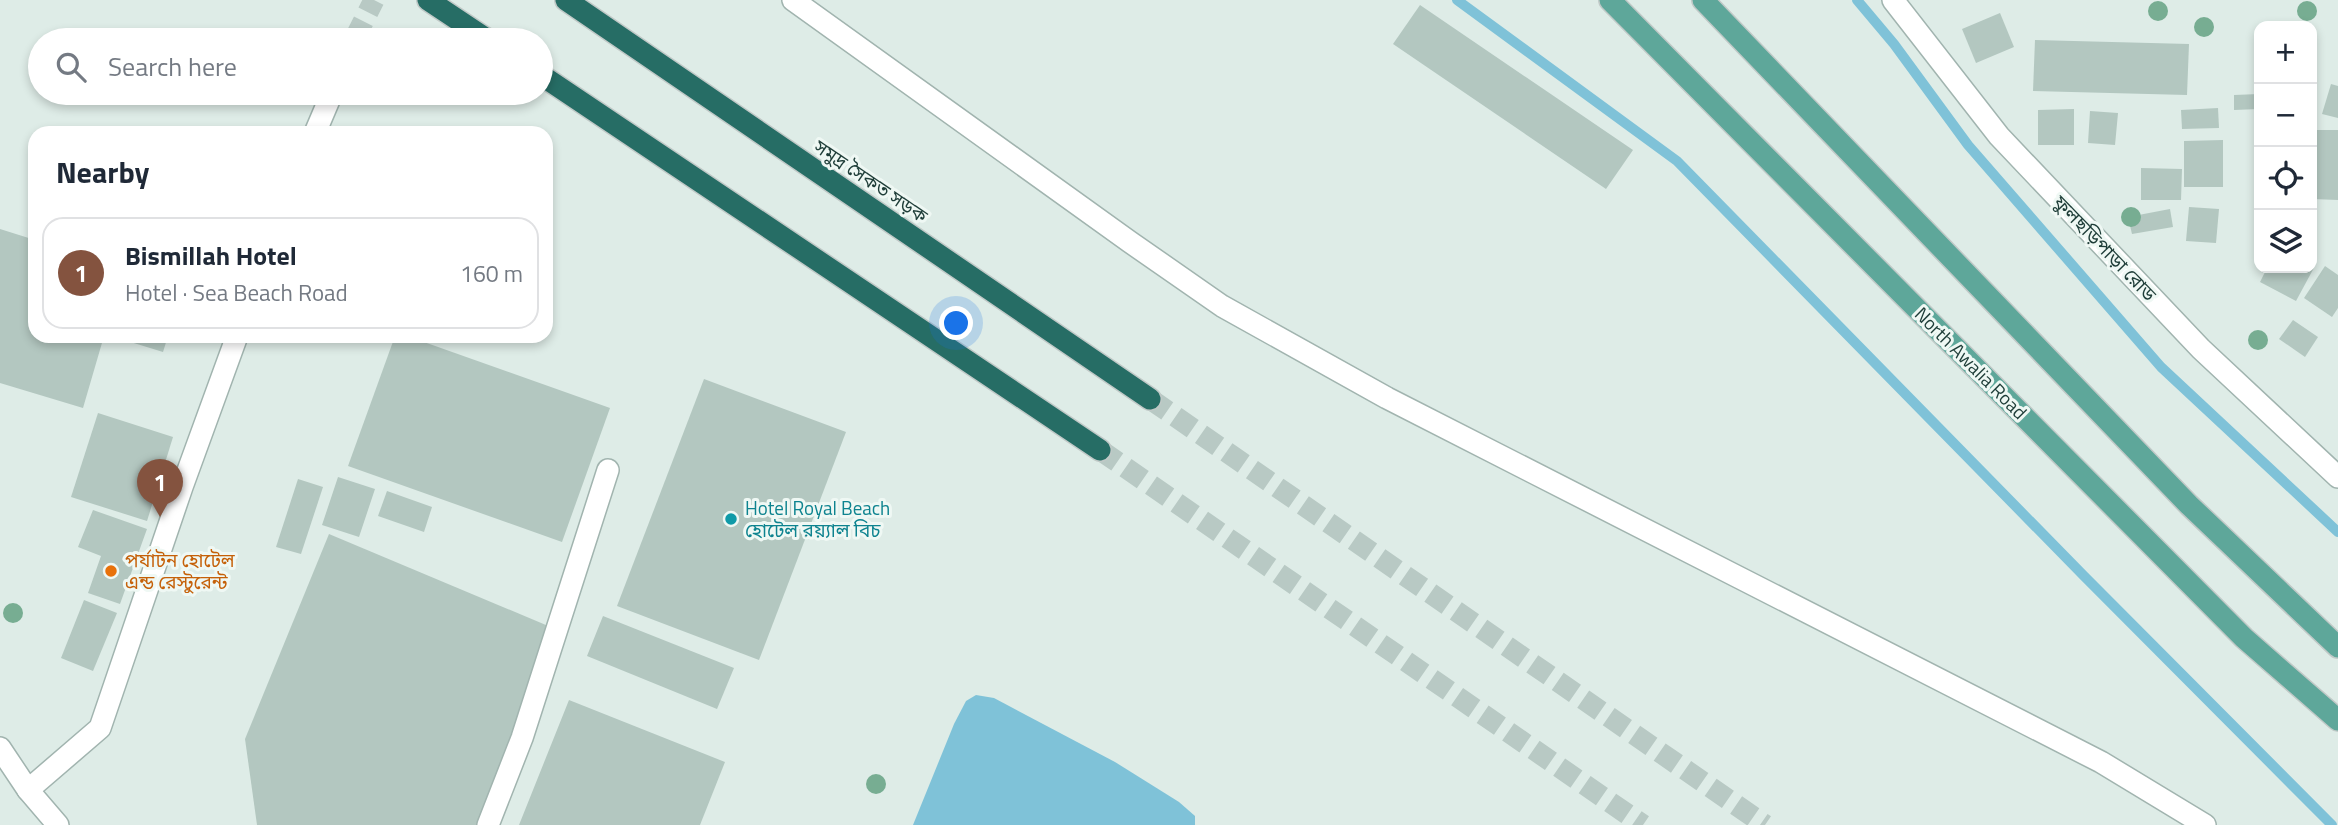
<!DOCTYPE html>
<meta charset="utf-8">
<style>
body{margin:0;font-family:"Titillium Web","Noto Sans Bengali",sans-serif;background:#f6f6f7;color:#1f2937}
.controls{position:absolute;right:21px;top:21px;display:grid;overflow:hidden;border-radius:14px;box-shadow:0 4px 10px #0003}
.controls button{width:63px;height:63px;display:grid;place-items:center;padding:0;border:0;border-bottom:2px solid #e0e1e3;background:#fff;color:#1f2937;font:35px sans-serif}
.you{position:absolute;left:957px;top:324px;width:24px;height:24px;margin:-18px;border:5px solid #fff;border-radius:50%;background:#1a73e8;box-shadow:0 0 0 10px #1a73e833}
.badge{display:grid;place-items:center;width:46px;height:46px;border-radius:50%;background:#84533f;color:#fff;font-size:23px;font-weight:700}
.pin{position:absolute;translate:-50% -58px;filter:drop-shadow(0 2px 4px #0008)}
.pin::after{content:'';position:absolute;top:37px;width:24px;height:21px;background:inherit;clip-path:polygon(0 0,100% 0,50% 100%)}
.list{margin:0;padding:0;list-style:none}
h2{display:flex;justify-content:space-between;align-items:center;height:91px;margin:0;padding:0 28px;font-size:30px}
h2 small{font-size:23px;font-weight:400;color:#747a83}
.list li{display:grid;grid-template-columns:46px 1fr auto;gap:21px;align-items:center;box-sizing:border-box;height:112px;margin:0 14px 14px;padding:0 14px;border:2px solid #e0e1e3;border-radius:21px}
.list b{display:block;font-size:26px;white-space:nowrap}
.list p{margin:0;font-size:23px;white-space:nowrap;color:#747a83}
.list em{font-size:23px;font-style:normal;color:#747a83}
.icon{flex:none;width:38px;height:38px;fill:none;stroke:currentColor;stroke-width:2;stroke-linecap:round;stroke-linejoin:round}
.map{position:relative;flex:none;width:2338px;height:825px;overflow:hidden}
.search{position:absolute;background:#fff;box-shadow:0 4px 10px #0003;left:28px;top:28px;width:525px;height:77px;display:flex;align-items:center;gap:18px;box-sizing:border-box;padding:0 24px;border-radius:38px;color:#747a83;font-size:26px}
.panel{position:absolute;background:#fff;box-shadow:0 4px 10px #0003;left:28px;top:126px;width:525px;height:217px;border-radius:21px}
.map>svg:first-child{display:block}
.water{fill:#7fc2d8}
.lines{fill:none;stroke-linecap:round;stroke-linejoin:round}
.stream{stroke:#7fc2d8;stroke-width:10}
.building{fill:#b3c7c0}
.minor-tunnel{stroke:#b8c9c4;stroke-width:21;stroke-dasharray:21 10;stroke-linecap:butt}
.highway-tunnel{stroke:#b8c9c4;stroke-width:21;stroke-dasharray:21 10;stroke-linecap:butt}
.minor-casing{stroke:#a1b4af;stroke-width:24}
.major-casing{stroke:#c0c9c7;stroke-width:24}
.highway-casing{stroke:#c0c9c7;stroke-width:24}
.minor{stroke:#fff;stroke-width:21}
.major{stroke:#5ea79a;stroke-width:21}
.highway{stroke:#266d65;stroke-width:21}
.tree{fill:#77ad92}
.culture-dot{fill:#0f9aa8;stroke:#eff8f4;stroke-width:2.5}
.food-dot{fill:#e8710a;stroke:#eff8f4;stroke-width:2.5}
.labels{text-anchor:middle;stroke-width:6;stroke-linejoin:round;paint-order:stroke}
.street-label{font-size:19px;fill:#1e3d38;stroke:#eff8f4}
.culture-label{font-size:19px;fill:#0d838f;stroke:#eff8f4;text-anchor:start}
.food-label{font-size:19px;fill:#c56008;stroke:#eff8f4;text-anchor:start}
</style>
<div class="map">
<svg width="2338" height="825" viewBox="0 0 2338 825">
<rect width="100%" height="100%" fill="#deece7"/>
<path class="water" d="M976 695 994 698 1115 762 1179 802 1195 816V825H913L954 724 966 701Z"/>
<g class="lines">
<g class="stream">
<path d="M1457 0 1677 161 2084 576 2332 825"/>
<path d="M1857 0 1894 44 1968 145 2161 367 2338 532"/>
</g>
</g>
<g class="building">
<path d="M1420 5 1633 150 1606 189 1393 44Z"/>
<path d="M2000 13 2014 47 1976 63 1962 29Z"/>
<path d="M2035 40 2189 44 2187 95 2033 91Z"/>
<path d="M2331 84 2338 86V118L2322 114Z"/>
<path d="M2259 94V109L2234 110V95Z"/>
<path d="M2218 108 2219 128 2182 129 2181 110Z"/>
<path d="M2074 109V145H2038V110Z"/>
<path d="M2090 111 2118 113 2115 145 2088 143Z"/>
<path d="M2312 130H2338V200L2312 199Z"/>
<path d="M2223 140V187H2184V141Z"/>
<path d="M2141 168 2182 169 2181 200H2141Z"/>
<path d="M2189 207 2219 209 2216 243 2186 241Z"/>
<path d="M2170 209 2173 227 2132 234 2128 217Z"/>
<path d="M0 229 35 240V336H104L83 408 0 383Z"/>
<path d="M2312 261 2316 264 2296 301 2260 282 2267 268H2312Z"/>
<path d="M2325 266 2338 275V308L2332 317 2304 298Z"/>
<path d="M2293 320 2318 337 2305 357 2279 339Z"/>
<path d="M111 336H168L163 352Z"/>
<path d="M395 336H407L610 408 562 542 348 466Z"/>
<path d="M704 379 846 432 759 660 617 606Z"/>
<path d="M98 413 173 437 147 521 71 497Z"/>
<path d="M338 477 375 489 359 537 322 525Z"/>
<path d="M298 479 323 487 301 554 276 547Z"/>
<path d="M387 491 432 507 424 532 378 516Z"/>
<path d="M93 510 147 529 120 604 88 593 101 556 78 547Z"/>
<path d="M329 534 553 628 476 825H257L245 739Z"/>
<path d="M84 600 117 613 93 671 61 658Z"/>
<path d="M603 616 734 668 717 709 587 656Z"/>
<path d="M569 700 725 762 700 825H519Z"/>
</g>
<g class="lines">
<path class="minor-tunnel" d="M354 40 374 0"/>
<g class="highway-tunnel">
<path d="M1150 399 1765 825"/>
<path d="M1100 450 1643 825"/>
</g>
<defs>
<g id="minor">
<path d="M793 0 1130 242 1222 306 1387 398 2101 762 2205 825"/>
<path d="M1893 0 1999 136 2201 349 2338 477"/>
<path d="M315 133 332 93"/>
<path d="M0 748 28 790 58 825"/>
<path d="M28 790 100 728 182 487 237 336"/>
<path d="M488 825 522 738 608 470"/>
</g>
<g id="major">
<path d="M1610 0 2244 638 2338 720"/>
<path d="M1703 0 2189 505 2338 647"/>
</g>
<g id="highway">
<path d="M428 0 488 40"/>
<path d="M566 0 1150 399"/>
<path d="M541 75 1100 450"/>
</g>
</defs>
<use href="#minor" class="minor-casing"/>
<use href="#major" class="major-casing"/>
<use href="#highway" class="highway-casing"/>
<use href="#minor" class="minor"/>
<use href="#major" class="major"/>
<use href="#highway" class="highway"/>
</g>
<g class="tree">
<circle cx="2158" cy="11" r="10"/>
<circle cx="2307" cy="11" r="10"/>
<circle cx="2204" cy="27" r="10"/>
<circle cx="2131" cy="217" r="10"/>
<circle cx="2258" cy="340" r="10"/>
<circle cx="13" cy="613" r="10"/>
<circle cx="876" cy="784" r="10"/>
</g>
<circle class="culture-dot" cx="731" cy="519" r="7"/>
<circle class="food-dot" cx="111" cy="571" r="7"/>
<g class="labels">
<g class="street-label">
<text transform="translate(871 181) rotate(34)" y="7">সমুদ্র সৈকত সড়ক</text>
<text transform="translate(2105 248) rotate(46)" y="7">ফুলছড়িপাড়া রোড</text>
<text transform="translate(1971 363) rotate(45)" y="7">North Awalia Road</text>
</g>
<g class="culture-label">
<text x="745" y="515">Hotel Royal Beach<tspan x="745" dy="22">হোটেল রয়্যাল বিচ</tspan></text>
</g>
<g class="food-label">
<text x="125" y="567">পর্যাটন হোটেল<tspan x="125" dy="22">এন্ড রেস্টুরেন্ট</tspan></text>
</g>
</g>
</svg>
<div class="controls">
<button>+</button>
<button>−</button>
<button><svg class="icon" aria-label="locate" viewBox="0 0 24 24"><circle cx="12" cy="12" r="6"/><path d="M12 2v4M12 18v4M2 12h4M18 12h4"/></svg></button>
<button><svg class="icon" aria-label="layers" viewBox="0 0 24 24"><path d="M12 4l9 5-9 5-9-5zM3 14l9 5 9-5"/></svg></button>
</div>
<div class="you"></div>
<div class="pin badge" style="left:160px;top:517px">1</div>
<div class="search"><svg class="icon" aria-label="search" viewBox="0 0 24 24"><circle cx="10" cy="10" r="6"/><path d="M15 15l6 6"/></svg>Search here</div>
<section class="panel">
<h2>Nearby<small></small></h2>
<ul class="list">
<li><span class="badge">1</span><div><b>Bismillah Hotel</b><p>Hotel · Sea Beach Road</p></div><em>160 m</em></li>
</ul>
</section>
</div>
